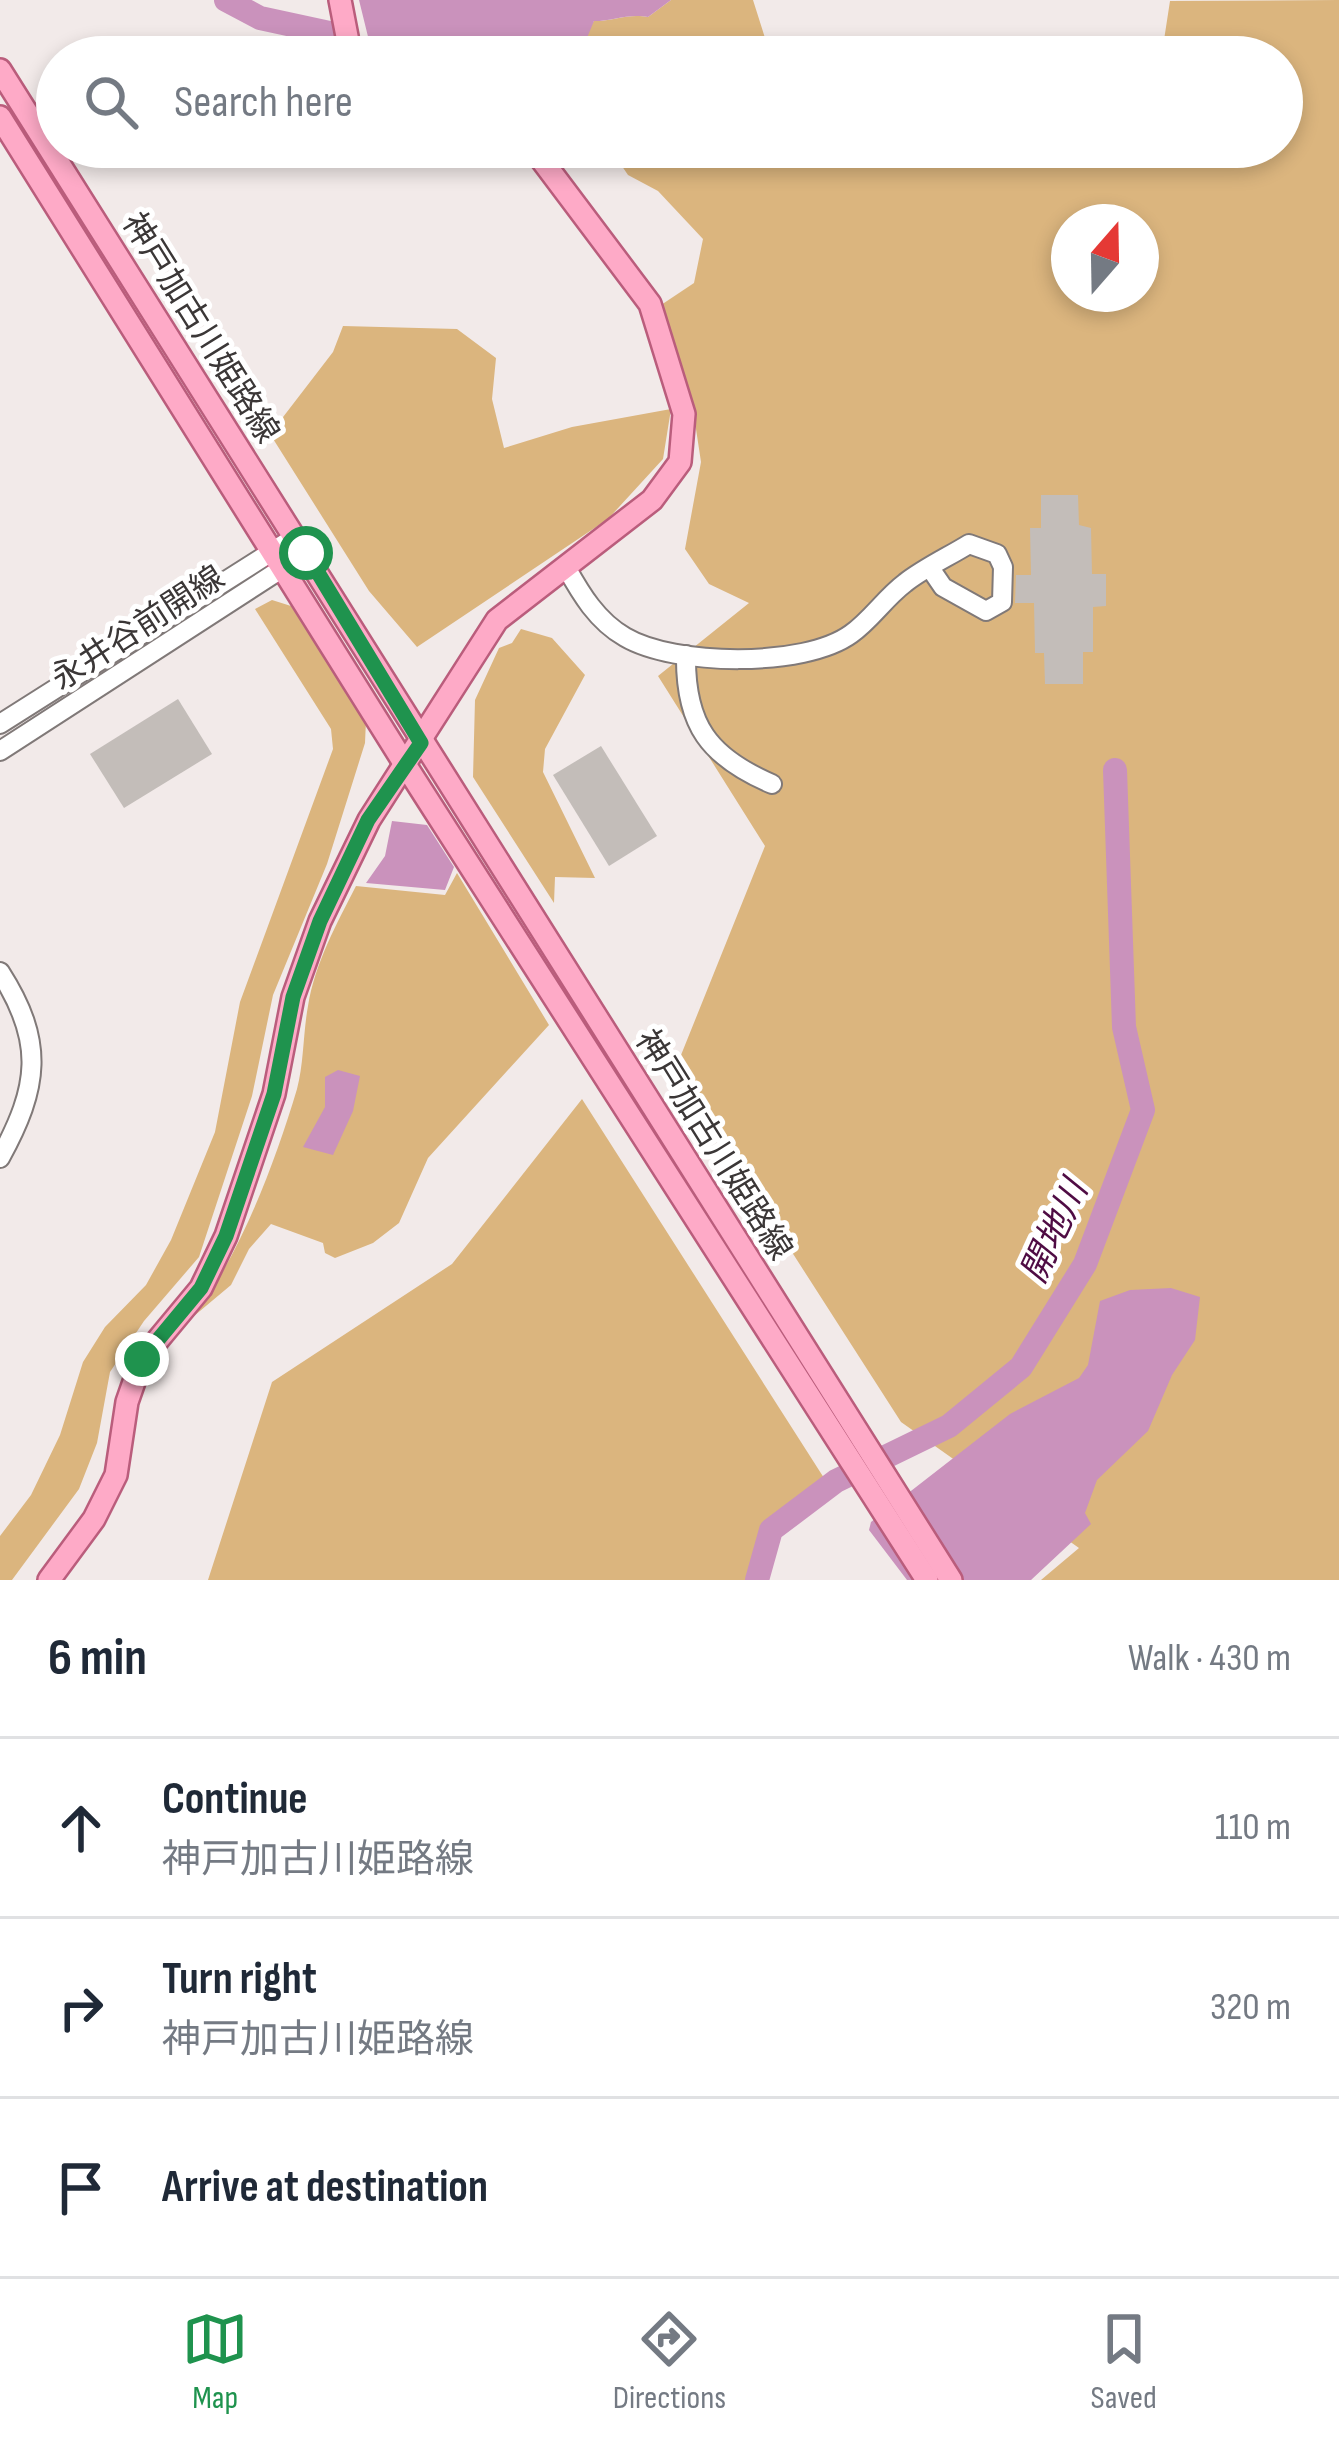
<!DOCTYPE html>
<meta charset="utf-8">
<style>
body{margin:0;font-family:"Sofia Sans Condensed","Noto Sans JP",sans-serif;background:#f2f2f3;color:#1f2937}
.compass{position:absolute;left:1051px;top:204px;width:108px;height:108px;border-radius:50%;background:#fff;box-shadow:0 6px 18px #0003;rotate:20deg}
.stop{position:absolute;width:36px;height:36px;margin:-27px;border:9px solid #1f934e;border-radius:50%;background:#fff}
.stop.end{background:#1f934e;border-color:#fff;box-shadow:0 3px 12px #0008}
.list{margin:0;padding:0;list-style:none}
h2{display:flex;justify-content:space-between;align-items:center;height:156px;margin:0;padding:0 48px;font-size:51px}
h2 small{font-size:39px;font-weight:400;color:#747a83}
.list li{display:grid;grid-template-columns:78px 1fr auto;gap:36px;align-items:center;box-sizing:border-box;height:180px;padding:0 48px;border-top:3px solid #e0e1e3}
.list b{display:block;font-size:45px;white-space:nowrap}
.list p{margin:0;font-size:39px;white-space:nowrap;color:#747a83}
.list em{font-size:39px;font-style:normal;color:#747a83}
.icon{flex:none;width:66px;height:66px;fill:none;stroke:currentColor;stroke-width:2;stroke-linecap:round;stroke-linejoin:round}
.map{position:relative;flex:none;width:1339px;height:1580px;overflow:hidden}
.search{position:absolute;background:#fff;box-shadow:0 6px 18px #0003;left:36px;right:36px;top:36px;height:132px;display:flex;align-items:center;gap:30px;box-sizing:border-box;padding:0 42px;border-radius:66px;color:#747a83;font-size:45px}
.sheet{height:696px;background:#fff}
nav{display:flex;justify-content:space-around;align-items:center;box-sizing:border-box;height:168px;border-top:3px solid #e0e1e3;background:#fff;font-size:33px;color:#747a83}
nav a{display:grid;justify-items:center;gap:6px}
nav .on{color:#1f934e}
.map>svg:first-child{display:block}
.green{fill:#dbb57e;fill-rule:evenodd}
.water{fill:#ca92bc}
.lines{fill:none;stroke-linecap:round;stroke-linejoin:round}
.river{stroke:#ca92bc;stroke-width:24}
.building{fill:#c3bdb9}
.minor-casing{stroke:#807978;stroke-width:22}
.major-casing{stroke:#ba5d7c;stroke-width:26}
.minor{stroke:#fff;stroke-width:18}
.major{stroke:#feaac7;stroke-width:21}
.route{stroke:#1f934e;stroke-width:15}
.labels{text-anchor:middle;stroke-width:10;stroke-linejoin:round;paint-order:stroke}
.street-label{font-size:33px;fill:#3b3737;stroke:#fff}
.water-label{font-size:36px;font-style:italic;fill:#4f0c44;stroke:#fff}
</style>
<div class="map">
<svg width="1339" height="1580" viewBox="0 0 1339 1580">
<rect width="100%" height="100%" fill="#f2eae9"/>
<g class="green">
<path d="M671 0H753L771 57H587L584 35 594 21C615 21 628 13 648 17Z"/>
<path d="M1339 0V1580H1041L1079 1548 901 1422 675 1070 765 846 658 676 749 603 709 584 685 549 701 462 691 396 661 305 694 283 703 239 658 191 628 175 609 147H827C865 167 919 181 951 147H1282V57H1123L1162 53 1170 1ZM1069 222H1141V294H1069Z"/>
<path d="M343 326 457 329 496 358 492 399 504 448 572 427 671 409 663 459 608 519 417 647 369 591 270 434 333 352Z"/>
<path d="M272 600 291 606 366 720 365 743 327 864 273 995 252 1096 199 1257 144 1321 110 1372 97 1443 79 1489 12 1580H0V1536L31 1495 60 1435 83 1362 105 1327 146 1285 171 1240 215 1132 240 1002 333 749 331 729 255 609Z"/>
<path d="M521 629 552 638 585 675 545 749 543 772 595 878 555 877 554 903 473 777 475 700 499 648 512 643Z"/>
<path d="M457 873 549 1025 428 1158 399 1223 373 1243 335 1258 325 1253 323 1243 271 1224 249 1249 231 1285 194 1316C241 1252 274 1166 297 1089 304 1063 303 1033 308 1006 315 963 337 923 356 886L445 895Z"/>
<path d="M582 1099 824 1478 755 1562 748 1580H208L272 1382 452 1264Z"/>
</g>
<g class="water">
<path d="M359 0H671L648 17C628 13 614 21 594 21L579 57H373Z"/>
<path d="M392 821 427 825 454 867 445 890 366 883 385 856Z"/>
<path d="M338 1070 360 1076 353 1111 333 1155 303 1147 325 1107V1077Z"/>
<path d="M1171 1288 1200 1297 1195 1340 1172 1375 1148 1431 1097 1480 1085 1513 1091 1524 1031 1580H907L869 1530 871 1522 1010 1414 1079 1378 1088 1365 1100 1301 1130 1290Z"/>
</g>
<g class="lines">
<g class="river">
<path d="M226 0 260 18 334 34"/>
<path d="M757 1580 771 1530 836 1481 949 1426 1021 1367 1085 1264 1143 1110 1124 1027 1115 770"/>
</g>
</g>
<g class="building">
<path d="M1041 495H1078L1079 525 1091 528 1092 574H1106V606L1093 607V652H1083V684H1045L1044 653H1035L1034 603H1015L1016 575H1031L1030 528H1041Z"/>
<path d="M178 699 212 754 124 808 90 754Z"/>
<path d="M601 746 657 836 609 866 553 775Z"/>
</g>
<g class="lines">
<defs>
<g id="minor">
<path d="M566 567C581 594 597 621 625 637 674 666 804 668 851 634 871 620 885 598 905 583 924 568 948 557 969 544L997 554 1003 567 1002 602 986 611 943 587 930 568"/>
<path d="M686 655C685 725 709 757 772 784"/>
<path d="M0 724 295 537"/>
<path d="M0 751 306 553"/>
<path d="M0 972C45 1042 39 1087 0 1158"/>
</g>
<g id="major">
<path d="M340 0 351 57"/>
<path d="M0 70 951 1580"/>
<path d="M0 117 406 766 927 1580"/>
<path d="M49 1580 94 1519 116 1475 127 1402 142 1359 201 1288 226 1236 274 1094 293 997 320 921 369 820 497 620 652 500 680 462 684 414 650 304 532 147"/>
</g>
</defs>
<use href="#minor" class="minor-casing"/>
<use href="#major" class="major-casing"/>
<use href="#minor" class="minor"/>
<use href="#major" class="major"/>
</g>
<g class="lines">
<path class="route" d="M142 1359 201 1288 226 1236 274 1094 293 997 320 921 368 820 421 743 306 553"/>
</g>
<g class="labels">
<g class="street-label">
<text transform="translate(202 327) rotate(58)" y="12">神戸加古川姫路線</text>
<text transform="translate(137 627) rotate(-33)" y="12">永井谷前開線</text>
<text transform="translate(715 1144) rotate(58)" y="12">神戸加古川姫路線</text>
</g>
<g class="water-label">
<text transform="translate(1053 1231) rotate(-65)" y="13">開地川</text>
</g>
</g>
</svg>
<svg class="compass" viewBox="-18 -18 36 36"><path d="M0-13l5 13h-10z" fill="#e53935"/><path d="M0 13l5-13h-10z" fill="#747a83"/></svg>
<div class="stop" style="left:306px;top:553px"></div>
<div class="stop end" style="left:142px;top:1359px"></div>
<div class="search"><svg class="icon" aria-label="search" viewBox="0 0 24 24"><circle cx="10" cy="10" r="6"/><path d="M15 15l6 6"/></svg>Search here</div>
</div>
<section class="sheet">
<h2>6 min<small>Walk · 430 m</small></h2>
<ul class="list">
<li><svg class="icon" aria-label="ahead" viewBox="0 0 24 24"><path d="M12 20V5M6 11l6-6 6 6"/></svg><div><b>Continue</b><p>神戸加古川姫路線</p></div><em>110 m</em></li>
<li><svg class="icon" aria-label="right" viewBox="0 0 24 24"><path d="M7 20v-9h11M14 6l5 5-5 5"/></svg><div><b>Turn right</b><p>神戸加古川姫路線</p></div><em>320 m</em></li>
<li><svg class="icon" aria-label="arrive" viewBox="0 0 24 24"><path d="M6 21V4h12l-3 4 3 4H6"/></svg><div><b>Arrive at destination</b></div></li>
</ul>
</section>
<nav>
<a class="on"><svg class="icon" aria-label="map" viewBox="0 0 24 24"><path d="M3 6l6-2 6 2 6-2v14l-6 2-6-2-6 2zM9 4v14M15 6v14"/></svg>Map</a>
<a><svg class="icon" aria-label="directions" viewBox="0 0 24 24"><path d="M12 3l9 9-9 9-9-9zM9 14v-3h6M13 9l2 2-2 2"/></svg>Directions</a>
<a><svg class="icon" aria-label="saved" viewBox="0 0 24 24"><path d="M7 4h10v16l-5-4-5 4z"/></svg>Saved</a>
</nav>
